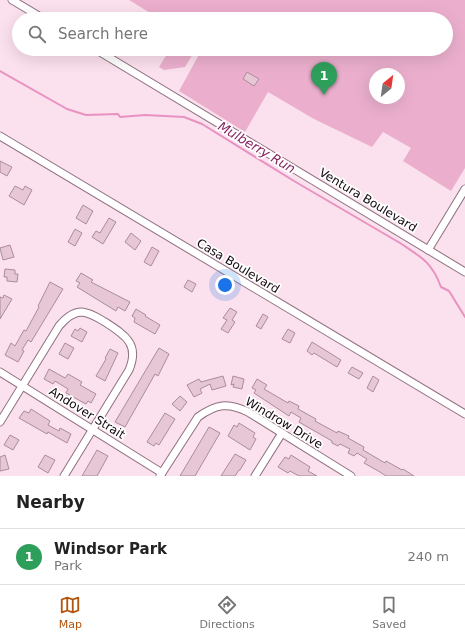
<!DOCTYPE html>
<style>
body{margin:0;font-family:"DejaVu Sans",sans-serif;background:#f6f6f6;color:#222}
.compass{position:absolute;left:369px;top:68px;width:36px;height:36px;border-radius:50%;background:#fff;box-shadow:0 4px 16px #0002;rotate:29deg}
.you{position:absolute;left:225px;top:285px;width:14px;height:14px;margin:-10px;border:3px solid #fff;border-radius:50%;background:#1a73e8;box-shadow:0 0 0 6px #1a73e833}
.badge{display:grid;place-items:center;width:26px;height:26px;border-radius:50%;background:#b45309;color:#fff;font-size:13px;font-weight:700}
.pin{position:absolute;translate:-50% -33px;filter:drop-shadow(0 1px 2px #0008)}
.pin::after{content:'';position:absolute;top:21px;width:14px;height:12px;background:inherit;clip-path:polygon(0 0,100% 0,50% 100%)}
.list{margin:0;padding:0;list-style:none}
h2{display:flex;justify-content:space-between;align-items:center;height:52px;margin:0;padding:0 16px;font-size:17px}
h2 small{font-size:13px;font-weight:400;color:#767676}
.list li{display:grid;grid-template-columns:26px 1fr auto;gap:12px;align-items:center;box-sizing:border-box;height:56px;padding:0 16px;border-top:1px solid #e0e0e0}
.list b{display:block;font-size:15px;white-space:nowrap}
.list p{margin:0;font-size:13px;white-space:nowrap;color:#767676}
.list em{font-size:13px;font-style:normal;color:#767676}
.icon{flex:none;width:22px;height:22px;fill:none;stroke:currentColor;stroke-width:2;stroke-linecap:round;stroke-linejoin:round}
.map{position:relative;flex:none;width:465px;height:476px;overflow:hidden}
.search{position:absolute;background:#fff;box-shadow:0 4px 16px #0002;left:12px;right:12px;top:12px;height:44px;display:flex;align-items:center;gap:10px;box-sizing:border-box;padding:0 14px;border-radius:22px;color:#767676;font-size:15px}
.sheet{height:108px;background:#fff}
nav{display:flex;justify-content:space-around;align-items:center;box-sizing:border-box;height:56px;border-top:1px solid #e0e0e0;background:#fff;font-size:11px;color:#767676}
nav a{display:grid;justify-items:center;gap:2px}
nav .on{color:#b45309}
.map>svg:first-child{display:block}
.green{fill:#ebafcd;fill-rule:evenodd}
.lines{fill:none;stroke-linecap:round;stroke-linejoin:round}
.stream{stroke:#e992c1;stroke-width:2}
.building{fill:#e7c6d6;stroke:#ab8c9b}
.minor-casing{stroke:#8e707f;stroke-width:9}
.minor{stroke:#fff;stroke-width:7}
.labels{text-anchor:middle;stroke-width:3.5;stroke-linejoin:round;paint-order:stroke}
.street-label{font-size:12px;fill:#13090e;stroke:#fff}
.water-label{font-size:13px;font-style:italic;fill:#892462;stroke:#fff}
</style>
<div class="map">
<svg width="465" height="476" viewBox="0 0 465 476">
<rect width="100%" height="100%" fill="#fbe0ed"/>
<g class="green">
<path d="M129 0H465V168L451 191 403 161 411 148 383 132 372 147 314 119 268 92 245 132 179 91 202 49H446V19H160ZM375 74H399V98H375Z"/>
<path d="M170 49H196L185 67 164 70 159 67Z"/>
</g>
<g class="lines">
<path class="stream" d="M0 71 67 109 86 115 118 114 120 117 145 115 184 117 202 124 294 181 400 243C421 257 432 262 441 287L449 291 465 317"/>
</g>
<g class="building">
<path d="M247 72 259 79 254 86 243 79Z"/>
<path d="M0 161 12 167 7 176 0 172Z"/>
<path d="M15 186 23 190 25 186 32 190 24 205 9 196Z"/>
<path d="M83 205 93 211 86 224 76 218Z"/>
<path d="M109 218 116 222 103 244 92 237 96 231 100 233Z"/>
<path d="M75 229 82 233 75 246 68 242Z"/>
<path d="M131 233 141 241 135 250 125 242Z"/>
<path d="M10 245 14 257 3 260 0 248Z"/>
<path d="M152 247 159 251 151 266 144 262Z"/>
<path d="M5 269 15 270V274H18L17 282 7 281V277H4Z"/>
<path d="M81 273 93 280 91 282 130 302 125 311 118 307 116 311 77 287 80 283 76 281Z"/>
<path d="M188 280 196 284 192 292 184 287Z"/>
<path d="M50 282 63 289 31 342 28 340 22 350 24 351 18 362 5 355 11 343 15 346 24 330 26 331 39 307 38 306Z"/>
<path d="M4 295 12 299 0 319V297L3 298Z"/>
<path d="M230 308 237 312 232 320 235 322 228 333 221 329 227 320 223 318Z"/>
<path d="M136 309 146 315 145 316 160 325 155 334 134 322 135 318 132 316Z"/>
<path d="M263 314 268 317 261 329 256 326Z"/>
<path d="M80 328 87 332 82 342 71 336 75 329 78 331Z"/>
<path d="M288 329 295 333 290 343 282 339Z"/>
<path d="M312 342 341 360 337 367 314 353 312 355 307 351Z"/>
<path d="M65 343 74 348 68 359 59 354Z"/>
<path d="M159 348 169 354 158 376 155 374 125 427 115 422Z"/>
<path d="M110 349 118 353 105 381 96 376 106 359 105 358Z"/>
<path d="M352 367 363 373 359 379 348 373Z"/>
<path d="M49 369 65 378 68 374 82 382 80 385 96 394 91 403 88 401 86 404 66 393 68 389 55 381 53 384 44 379Z"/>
<path d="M223 376 226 386 212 390 210 384 200 389 202 393 194 397 187 385 199 379 201 382Z"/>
<path d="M233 376 244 379 242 389 233 387 234 384 231 385Z"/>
<path d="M373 376 379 380 373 392 367 388Z"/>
<path d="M257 379 267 385 264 389 288 403 289 401 299 406 298 409 316 419 315 421 337 433 338 431 349 436 348 438 364 447 363 450 385 463 386 461 402 470 403 469 414 476H386L380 472 364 463 367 459 357 453 354 456 348 453 350 449 340 444 338 446 332 443V441L299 422 301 418 291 412 289 416 254 393 256 390 252 388Z"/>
<path d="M180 396 187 402 180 411 172 404Z"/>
<path d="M31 409 50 421 48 425 59 431 60 428 71 434 67 443 48 432 47 434 19 418 24 411 29 413Z"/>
<path d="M165 413 175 419 159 445 156 443 154 446 147 442Z"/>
<path d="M239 423 255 433 253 437 256 439 250 450 228 436 234 425 237 427Z"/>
<path d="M209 427 220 433 195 476H180Z"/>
<path d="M10 435 19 440 13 450 4 445Z"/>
<path d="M97 450 108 456 97 476H82Z"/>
<path d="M235 454 246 460 240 470H239L235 476H221Z"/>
<path d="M5 455 9 469 0 471V457Z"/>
<path d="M45 455 55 460 48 473 38 467Z"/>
<path d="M291 455 310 467 308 471 317 476H299L290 471 288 473 278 467 285 457 289 459Z"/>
</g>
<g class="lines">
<defs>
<g id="minor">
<path d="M12 0 44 19"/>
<path d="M95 49 465 272"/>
<path d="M0 136 465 414"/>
<path d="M428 250 465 189"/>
<path d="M0 372 162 473"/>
<path d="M0 422 59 326C65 319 72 312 82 312 91 313 98 318 105 322 125 335 140 344 129 370L64 476"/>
<path d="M160 476 198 417C216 404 228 402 248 412L351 476"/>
<path d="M255 476 282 433"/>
</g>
</defs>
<use href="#minor" class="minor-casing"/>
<use href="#minor" class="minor"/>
</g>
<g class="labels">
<g class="street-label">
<text transform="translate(368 200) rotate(31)" y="4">Ventura Boulevard</text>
<text transform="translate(238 266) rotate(31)" y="4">Casa Boulevard</text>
<text transform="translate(87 413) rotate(32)" y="4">Andover Strait</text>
<text transform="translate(284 423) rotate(31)" y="4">Windrow Drive</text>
</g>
<g class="water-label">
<text transform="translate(257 147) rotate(31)" y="5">Mulberry Run</text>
</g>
</g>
</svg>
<svg class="compass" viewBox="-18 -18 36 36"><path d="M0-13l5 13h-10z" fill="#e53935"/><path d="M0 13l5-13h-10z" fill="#767676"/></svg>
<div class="you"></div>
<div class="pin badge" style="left:324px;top:95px;background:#2e9e5b">1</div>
<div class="search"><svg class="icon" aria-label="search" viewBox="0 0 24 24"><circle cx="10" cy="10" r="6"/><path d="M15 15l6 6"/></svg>Search here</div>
</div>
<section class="sheet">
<h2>Nearby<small></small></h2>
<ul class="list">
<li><span class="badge" style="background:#2e9e5b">1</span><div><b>Windsor Park</b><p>Park</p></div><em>240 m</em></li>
</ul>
</section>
<nav>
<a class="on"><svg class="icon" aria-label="map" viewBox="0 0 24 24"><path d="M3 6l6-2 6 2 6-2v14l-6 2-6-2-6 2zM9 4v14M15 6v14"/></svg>Map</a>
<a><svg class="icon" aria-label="directions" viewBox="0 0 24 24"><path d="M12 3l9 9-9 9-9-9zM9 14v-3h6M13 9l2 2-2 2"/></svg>Directions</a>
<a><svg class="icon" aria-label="saved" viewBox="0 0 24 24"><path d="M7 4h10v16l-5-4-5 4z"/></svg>Saved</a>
</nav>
